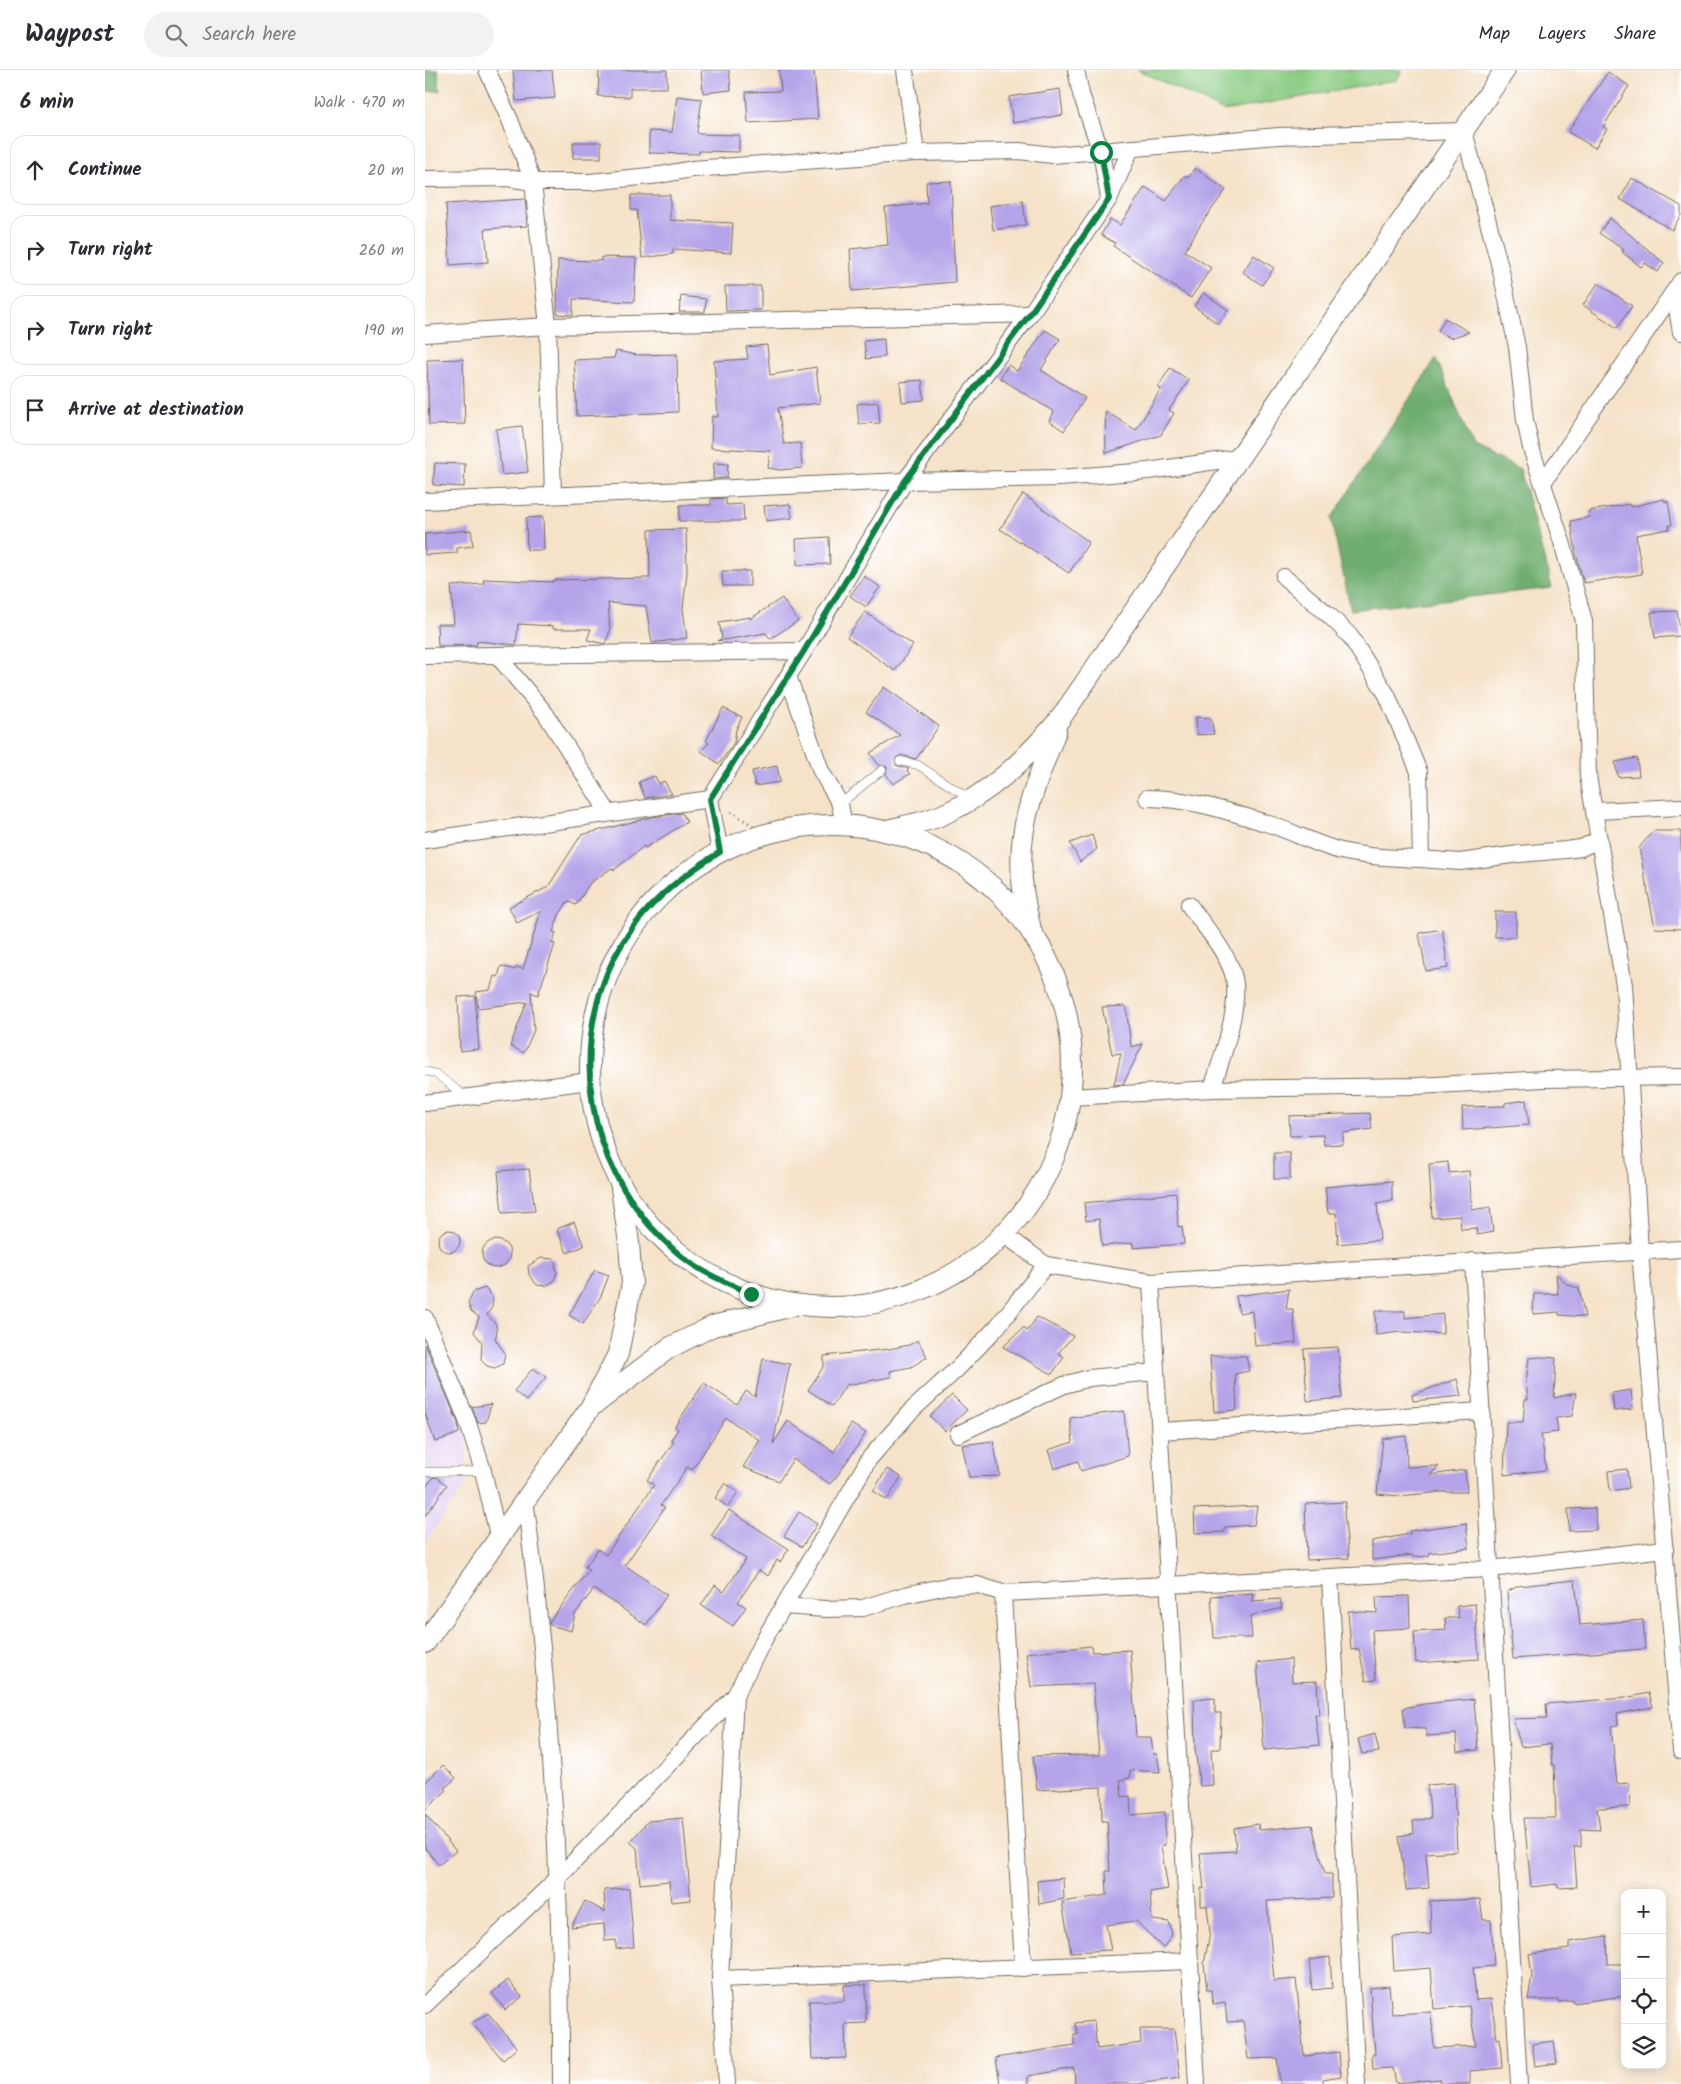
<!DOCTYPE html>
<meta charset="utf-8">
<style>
body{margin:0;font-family:Kalam,sans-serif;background:#f2f2f3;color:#2b2b33}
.controls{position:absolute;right:15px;bottom:15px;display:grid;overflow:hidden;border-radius:10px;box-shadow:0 2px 12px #0003}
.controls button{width:45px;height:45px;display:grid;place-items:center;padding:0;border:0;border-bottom:1px solid #e1e1e2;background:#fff;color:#2b2b33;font:25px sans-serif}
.stop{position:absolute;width:15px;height:15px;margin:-11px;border:4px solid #0b8043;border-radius:50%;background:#fff}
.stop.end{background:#0b8043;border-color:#fff;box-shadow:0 1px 5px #0008}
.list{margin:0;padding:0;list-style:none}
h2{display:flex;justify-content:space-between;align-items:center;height:65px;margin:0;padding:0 20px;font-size:21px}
h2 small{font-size:16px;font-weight:400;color:#7c7c81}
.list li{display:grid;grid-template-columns:32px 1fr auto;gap:15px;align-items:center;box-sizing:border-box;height:70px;margin:0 10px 10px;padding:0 10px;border:1px solid #e1e1e2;border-radius:15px}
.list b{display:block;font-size:19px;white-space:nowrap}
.list em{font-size:16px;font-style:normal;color:#7c7c81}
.icon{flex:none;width:28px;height:28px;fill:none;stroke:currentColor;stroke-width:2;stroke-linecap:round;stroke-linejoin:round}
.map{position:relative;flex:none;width:1256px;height:2014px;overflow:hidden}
header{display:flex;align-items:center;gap:30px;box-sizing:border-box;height:70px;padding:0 25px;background:#fff;border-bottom:1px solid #e1e1e2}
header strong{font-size:24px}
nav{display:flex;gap:28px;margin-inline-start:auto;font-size:18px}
.search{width:350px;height:45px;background:#f2f2f3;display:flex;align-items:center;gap:12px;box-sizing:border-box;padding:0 18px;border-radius:28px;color:#7c7c81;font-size:19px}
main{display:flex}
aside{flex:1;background:#fff}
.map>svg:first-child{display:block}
.built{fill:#e3d3f2}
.green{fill:#8aca81;stroke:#5a7a56}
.forest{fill:#6fae6f;stroke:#4d6c4d}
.building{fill:#b5a4e9}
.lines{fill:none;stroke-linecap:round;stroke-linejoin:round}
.service-casing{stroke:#726b62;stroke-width:9}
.minor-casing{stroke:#726b62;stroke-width:18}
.tertiary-casing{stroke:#726b62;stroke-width:22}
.path{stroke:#726b62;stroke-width:3;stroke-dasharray:1 4;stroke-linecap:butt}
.service{stroke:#fff;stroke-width:8}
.minor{stroke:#fff;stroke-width:16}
.tertiary{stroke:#fff;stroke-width:20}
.route{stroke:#0b8043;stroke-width:6}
</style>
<header>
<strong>Waypost</strong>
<div class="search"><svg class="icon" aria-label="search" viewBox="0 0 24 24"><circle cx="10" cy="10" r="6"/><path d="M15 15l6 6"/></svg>Search here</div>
<nav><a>Map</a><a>Layers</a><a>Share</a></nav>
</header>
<main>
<aside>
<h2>6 min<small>Walk · 470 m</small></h2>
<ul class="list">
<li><svg class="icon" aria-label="ahead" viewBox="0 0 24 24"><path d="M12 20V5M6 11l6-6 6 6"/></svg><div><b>Continue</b></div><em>20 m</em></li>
<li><svg class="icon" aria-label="right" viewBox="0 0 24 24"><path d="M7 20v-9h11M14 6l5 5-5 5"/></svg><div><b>Turn right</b></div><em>260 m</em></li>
<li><svg class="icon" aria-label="right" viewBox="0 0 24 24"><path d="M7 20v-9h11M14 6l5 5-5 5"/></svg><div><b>Turn right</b></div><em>190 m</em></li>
<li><svg class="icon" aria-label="arrive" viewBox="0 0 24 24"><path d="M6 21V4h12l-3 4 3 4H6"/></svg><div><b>Arrive at destination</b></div></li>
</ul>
</aside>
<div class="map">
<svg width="1256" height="2014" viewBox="0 0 1256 2014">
<rect width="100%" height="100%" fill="#fff"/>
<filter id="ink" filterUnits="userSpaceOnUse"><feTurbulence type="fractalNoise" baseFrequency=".02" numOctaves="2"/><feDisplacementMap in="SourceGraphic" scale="10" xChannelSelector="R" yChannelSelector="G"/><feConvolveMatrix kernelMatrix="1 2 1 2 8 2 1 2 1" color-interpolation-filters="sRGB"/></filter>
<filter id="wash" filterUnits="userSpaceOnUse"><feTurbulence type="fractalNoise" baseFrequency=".0096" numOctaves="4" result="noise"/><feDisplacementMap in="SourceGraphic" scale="20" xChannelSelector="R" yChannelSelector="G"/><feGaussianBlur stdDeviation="1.12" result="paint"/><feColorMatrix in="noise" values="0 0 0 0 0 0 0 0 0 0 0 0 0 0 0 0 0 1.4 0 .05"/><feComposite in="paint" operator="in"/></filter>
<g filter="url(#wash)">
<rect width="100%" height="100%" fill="#f5e2c8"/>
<path class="built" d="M0 1262 42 1357 41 1414 0 1473Z"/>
<path class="green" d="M713 0H977L972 10 799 41Z"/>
<g class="forest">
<path d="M0 0H13L15 21H0Z"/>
<path d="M1011 288 1048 377 1095 399 1127 518 926 540 906 449Z"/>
</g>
<g id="blocks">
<g class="building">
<path d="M88 0H127L130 28 91 31Z"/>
<path d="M174 0H242V18H205V27L173 26Z"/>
<path d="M276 0H304L306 20 278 23Z"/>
<path d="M354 0H389L393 49 323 53 321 22 356 21Z"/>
<path d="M1183 2 1204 16 1178 57 1182 59 1170 78 1143 62Z"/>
<path d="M635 19 638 45 588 53 584 27Z"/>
<path d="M252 26 277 29 272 62 274 64 314 65V82L274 81V84L224 83V61L247 62Z"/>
<rect x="148" y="72" width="28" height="16"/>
<path d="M770 98 801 120 776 154 760 181 786 198 766 228 688 176 690 173 676 165 685 149 695 155 720 117 741 131 759 106 764 107Z"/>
<path d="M1207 108 1256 136V145L1247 160 1195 129Z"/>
<path d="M526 111 530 212 427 221 425 179 463 175 460 138 502 133 501 112Z"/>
<path d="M206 125H245V150L308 153 306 183 248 179V184L217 188 212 140H206Z"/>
<path d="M100 129 102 156 60 159 63 192 25 195 21 134Z"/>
<path d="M598 131 601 155 568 160 565 136Z"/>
<path d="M1185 148 1239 193 1233 202 1220 193 1216 197 1197 182 1199 180 1174 163Z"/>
<path d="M829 185 849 198 837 215 818 202Z"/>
<path d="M176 187 211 188 209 232 148 229V245L132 244 133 190 176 191Z"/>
<path d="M1173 213 1207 236 1192 258 1158 235Z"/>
<path d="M300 216H336V240L301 241Z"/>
<path d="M779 223 803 240 793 254 769 236Z"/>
<path d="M256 226 281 229 280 242H254Z"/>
<path d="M1020 248 1044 262 1025 268 1013 261Z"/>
<path d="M620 260 635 269 616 300 660 328 639 361 624 351 629 342 575 308 583 295 592 301Z"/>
<path d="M459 269 460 287 441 289 439 271Z"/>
<path d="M342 275 345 305 391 297 395 333 353 338 359 374 375 373 377 398 355 400 343 398 345 381 286 378 287 346 293 347 289 291 323 289 321 277Z"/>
<path d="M191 281 212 285 252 284 253 342 152 346 149 290 189 288Z"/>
<path d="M38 289 40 354 4 355 2 290Z"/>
<path d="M745 298 764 310 744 340 749 343 736 365 681 383 680 341 711 360 736 319 733 317Z"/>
<path d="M497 310 499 330 477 332 475 312Z"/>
<path d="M453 332 455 353 434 354 432 334Z"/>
<path d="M97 356 103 402 77 405 71 359Z"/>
<path d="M10 393 40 394 39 417 8 415Z"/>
<path d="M289 393 303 394 302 408 288 409Z"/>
<path d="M598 424 664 472 644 503 575 459Z"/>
<path d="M301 428V435L318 434 319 451H254L255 435H286V429Z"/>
<path d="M1239 429 1240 432 1243 431 1247 455H1244V459L1211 465 1217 504 1159 513 1151 484 1146 451 1165 447 1164 441 1205 434V437Z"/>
<path d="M365 434 367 448 341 451 339 436Z"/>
<path d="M118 447 119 480H102L101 448Z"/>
<path d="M261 459 262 502 258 539 262 568 227 573 221 536 183 533 185 561 180 574 162 570 166 559H128V556L93 554 91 575 52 571V575L13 576 12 554H29L26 516 58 514 59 509 128 512 129 510 225 508 224 460Z"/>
<path d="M46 460 48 476 32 478V483L0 485V464Z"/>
<path d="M404 467 405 494 372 495 371 469Z"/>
<path d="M297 501H325V516H298Z"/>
<path d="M439 506 455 517 441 537 425 526Z"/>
<path d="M357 528 373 551 345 569 341 563 292 571 297 568 294 552 325 547V549Z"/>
<path d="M1252 541 1256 566 1230 568 1226 542Z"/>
<path d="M440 542 488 575 470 601 422 567Z"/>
<path d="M459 617 514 656 491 689 476 685 471 688V695L484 699 482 701 485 704 468 714 461 704 462 697 454 695 445 683 475 665 441 642Z"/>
<path d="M298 638 317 647 311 660 309 673 294 694 276 681 284 673 281 671Z"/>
<path d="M771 647 786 648 789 664 772 665Z"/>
<path d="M1212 688 1214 706 1193 707 1190 692Z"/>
<path d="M352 696 355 712 330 716 327 701Z"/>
<path d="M230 706 234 714 239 711 247 724 220 728 214 712Z"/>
<path d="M257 743 262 752 220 778 219 776 189 800 187 798 165 813 151 835 143 831 134 845 128 862 131 863 127 873 130 874 113 925 106 922 109 960 99 983 85 976 102 932 53 938 51 922 65 920 69 906 73 907 76 896 90 900 91 897 98 899 116 841 92 853 84 837 123 817 156 765 227 747Z"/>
<path d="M1228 761H1256V859L1230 858 1214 778Z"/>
<path d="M667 765 672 779 655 792 645 773Z"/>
<rect x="1070" y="842" width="21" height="25"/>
<path d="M1017 859 1023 898 1001 901 994 863Z"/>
<path d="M50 926 54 979 35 981 33 927Z"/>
<path d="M701 936 706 977 718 974 698 1014 689 1015 696 983 687 984 677 937Z"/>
<path d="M1101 1030 1104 1055 1038 1060 1037 1037 1080 1036V1033Z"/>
<path d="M945 1043 947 1059 918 1063V1074L899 1075 898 1065 865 1066 864 1046Z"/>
<rect x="849" y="1083" width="16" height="26"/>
<path d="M1023 1092 1024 1103 1044 1101 1047 1140 1065 1137 1068 1162 1052 1165 1051 1158 1036 1159 1035 1146 1007 1148 1004 1094Z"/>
<path d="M104 1099 110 1141 77 1143 73 1101Z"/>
<path d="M967 1111V1131L952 1134 955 1170 913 1174 911 1143H903L900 1117Z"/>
<path d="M751 1123 753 1157 757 1156 759 1174 708 1178V1173L677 1176 674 1149 661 1151 659 1133Z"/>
<path d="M149 1152 159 1176 142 1183 132 1159Z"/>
<circle cx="24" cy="1171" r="11"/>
<circle cx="71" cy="1184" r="14"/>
<path d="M116 1188 129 1189 132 1202 129 1211 121 1216 112 1215 104 1205 103 1196Z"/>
<path d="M170 1200 184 1205 176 1226 158 1254 144 1245Z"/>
<path d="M1131 1204 1143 1215 1154 1218 1160 1247 1134 1245V1242L1108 1244 1109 1224H1133Z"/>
<path d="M60 1218 68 1229 67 1237 62 1245 71 1254 72 1262 70 1269 80 1283 78 1294 70 1298 62 1296 56 1290 57 1272 49 1262 54 1247 46 1241 43 1233 48 1222Z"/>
<path d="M864 1219 861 1239H868L871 1273 830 1276 827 1241 814 1243 811 1226Z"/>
<path d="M950 1241H980V1248L1018 1244V1264L976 1262 951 1265Z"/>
<path d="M612 1247 648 1266 633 1283 639 1287 627 1304 578 1277 599 1257 602 1261Z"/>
<path d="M493 1270 502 1287 486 1297 465 1301 466 1307 421 1315 407 1336 383 1320 399 1296V1286L464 1279 484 1275Z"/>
<path d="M0 1274 33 1353 34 1363 10 1372 0 1343Z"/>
<path d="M913 1277 917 1328 882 1331 879 1279Z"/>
<path d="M785 1286H821L824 1301 810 1304 812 1340 789 1342Z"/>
<path d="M1116 1287 1131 1288 1129 1328 1151 1323 1147 1346 1131 1348 1133 1362 1116 1364 1121 1400 1079 1405 1081 1352H1098L1100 1329H1103L1101 1312 1104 1288Z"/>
<path d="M338 1289 365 1294 348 1374 363 1351 409 1382 426 1354 441 1363 412 1406 405 1414 368 1389 354 1411 318 1397 335 1370 301 1348 267 1400 262 1397 236 1435 240 1437 200 1495 242 1525 221 1555 169 1519 150 1544 146 1561 125 1555 124 1552 164 1500 160 1497 173 1479 181 1485 229 1415 222 1410 249 1372 246 1370 253 1359 250 1356 279 1313 312 1335 321 1321 330 1327Z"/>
<path d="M108 1298 121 1307 101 1331 89 1321Z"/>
<path d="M1032 1309 1036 1326 988 1331 987 1325Z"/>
<path d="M1206 1320 1208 1339 1189 1341 1187 1323Z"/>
<path d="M527 1325 542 1340 520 1361 505 1346Z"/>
<path d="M66 1334 61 1352 53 1353 47 1337Z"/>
<path d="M699 1341 703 1386 656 1401 653 1391 629 1399 623 1380 648 1372 645 1348Z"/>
<path d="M981 1366 982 1397 1014 1396 1005 1405 1040 1400 1042 1422H1017L974 1426 952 1424 958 1369Z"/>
<path d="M568 1371 575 1406 544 1407 537 1375Z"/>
<path d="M462 1399 476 1407 462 1430 448 1421Z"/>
<path d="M1202 1399 1204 1418 1185 1421 1183 1401Z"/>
<path d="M12 1407 22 1415 0 1446V1418L8 1408Z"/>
<path d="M300 1413 313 1422 303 1437 290 1428Z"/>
<path d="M921 1432 919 1443 924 1488 882 1490 880 1434Z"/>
<path d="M832 1436 829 1455 800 1457V1462L770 1463 769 1439Z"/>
<path d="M1170 1438 1171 1460 1144 1461 1143 1439Z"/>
<path d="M304 1440 364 1479 355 1492 352 1490 343 1506 334 1500 313 1532 321 1537 308 1556 276 1535 290 1515 299 1522 321 1489 286 1466Z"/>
<path d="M374 1442 392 1454 377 1477 359 1466Z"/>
<path d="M1041 1453 1044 1478 1004 1483V1486L988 1487 987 1485 947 1490V1471L985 1464 984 1461Z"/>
<path d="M1150 1510 1155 1555 1218 1550 1220 1579 1088 1589 1082 1522 1093 1516Z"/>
<path d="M828 1523 827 1531 855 1529 857 1538 825 1546 827 1568H789L786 1526Z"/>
<path d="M984 1526 985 1558 948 1560 947 1562 951 1610 941 1611 934 1579 926 1580 923 1541 952 1543 951 1527Z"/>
<path d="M1050 1534 1054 1589 991 1593 989 1562 1021 1560 1020 1548H1034L1032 1536Z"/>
<path d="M666 1576 667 1582 705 1580 711 1667H726L728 1684H732L735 1702 705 1700V1708L695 1710 697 1727 705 1726 706 1745 740 1742V1775L736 1776 743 1819 725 1822 727 1850 744 1852 747 1865 738 1878 711 1851 681 1855 686 1880 646 1882 637 1832 682 1825 681 1801H685L682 1751H677L676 1717 612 1720 608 1686 674 1685 668 1614 606 1617 601 1583Z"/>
<path d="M866 1589 867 1612 892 1611 894 1645 890 1644 894 1675 839 1680 832 1593Z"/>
<path d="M1224 1623 1228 1637 1192 1644 1193 1655 1186 1656 1192 1714 1204 1713 1205 1737 1172 1738 1175 1760 1156 1759V1777H1149L1152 1817 1133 1818 1132 1814 1106 1817 1099 1748H1131L1129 1695H1127L1125 1674 1096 1677 1088 1649 1122 1648 1121 1634 1200 1628Z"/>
<path d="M790 1628V1643H796L795 1679H786L788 1715 775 1716 770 1679 769 1630Z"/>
<path d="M1049 1629 1053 1680 1032 1682 1031 1664 1001 1666V1659L980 1658 978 1638 999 1634Z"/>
<path d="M950 1664 954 1682 937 1684 933 1669Z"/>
<path d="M18 1695 31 1708 20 1718 22 1720 0 1740V1713Z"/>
<path d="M1029 1713 1032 1781 1001 1783 1004 1818 981 1820 974 1766 989 1763 988 1751 1006 1748 1002 1715Z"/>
<path d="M0 1744 31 1781 14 1795 0 1778Z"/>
<path d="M258 1748 266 1830 246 1832 244 1811 215 1814 212 1778 205 1772 223 1751Z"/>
<path d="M833 1754 834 1760 887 1755 900 1804H907V1828L842 1831 849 1911 871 1909 879 1986 914 1982 916 2006 898 2009V2014H855L852 1988 823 1989 818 1951 802 1952 800 1932 788 1934 786 1920H782L779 1894 785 1863 782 1836H776V1818L779 1819 775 1783 811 1781 809 1758Z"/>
<path d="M638 1808 639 1829 614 1834 612 1811Z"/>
<path d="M204 1818 209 1877 191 1879V1870L180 1871 179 1854 146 1857 160 1831 180 1842 179 1820Z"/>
<path d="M1055 1829 1058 1850H1066L1069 1896 1048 1898 1051 1930 1066 1929 1072 1969 1075 1968 1077 1998 1045 2001V2014H1015V2009L971 2013 968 1998 948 1999 947 1984H950L945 1918 964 1916 967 1944 1006 1942 1009 1978 1051 1976 1044 1936 1009 1939 1006 1898 969 1901 967 1867 1006 1864 1005 1831Z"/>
<path d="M1182 1866 1183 1894H1199L1200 1926 1148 1933V1930L1133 1932V1930H1103L1107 1905 1104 1884 1144 1879V1872Z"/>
<path d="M905 1887 907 1918 887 1920 884 1890Z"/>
<path d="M83 1910 97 1927 80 1940 67 1923Z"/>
<path d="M419 1915H441V1953L420 1954 421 1988 387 1989 384 1931H419Z"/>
<path d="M63 1943 92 1978 78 1990 47 1953Z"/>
<path d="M669 1951 672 1979 716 1973 715 1959H749L755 2008 712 2014H650L649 1998 603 2006V2014H575L571 1988 649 1975V1964H653L650 1953Z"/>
<path d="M1129 1971 1132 1993 1110 1996 1107 1974Z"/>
</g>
</g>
</g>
<g filter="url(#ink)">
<use href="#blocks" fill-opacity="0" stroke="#726b62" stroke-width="1"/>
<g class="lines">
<defs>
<g id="service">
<path d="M475 691 493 695 545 729"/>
<path d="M415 734 457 700"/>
<path d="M0 1001 11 1004 40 1026"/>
<path d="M0 1402 58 1401"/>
</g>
<g id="minor">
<path d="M62 0 85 50 108 112 123 256 128 425"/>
<path d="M480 0 491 83"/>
<path d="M651 0 656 24 676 82 684 128"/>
<path d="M0 109 82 108 108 112H165L235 105 267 99 491 83 594 81 627 85 854 66 1039 61 1076 201 1092 277 1100 350 1106 378 1137 472 1159 551 1163 706 1199 915 1215 1181 1256 1681"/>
<path d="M1249 222 1256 262"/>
<path d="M0 264 123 256 605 244"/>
<path d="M1119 411 1256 211"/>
<path d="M0 431 480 411 634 408 723 401 812 388"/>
<path d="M859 507 906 547 925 566 962 625 994 702 996 789 1035 792 1094 784 1141 780 1156 778 1174 770"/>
<path d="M72 585 120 643 183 742"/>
<path d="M0 586 379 581"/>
<path d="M363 606 396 701 415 734 419 756"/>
<path d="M722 728C763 728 802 741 841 753 866 761 890 774 916 781 942 787 969 788 996 789"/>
<path d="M1169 741 1256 737"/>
<path d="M0 770 285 729"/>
<path d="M295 782 285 729 379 581 480 411 605 244 684 129 706 78"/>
<path d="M764 835C779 856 808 888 810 914 813 944 796 990 787 1019"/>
<path d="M646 1027 787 1019 992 1016 1119 1009 1256 1007"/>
<path d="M0 1033 164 1011"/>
<path d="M576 1162 621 1195"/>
<path d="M1048 1191 1094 2014"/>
<path d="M726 1212 772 2014"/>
<path d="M0 1248 42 1350 58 1401 74 1469"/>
<path d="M735 1361 1057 1341"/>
<path d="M533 1364 639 1315 664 1308 731 1302"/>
<path d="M100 1429C126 1623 137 1819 136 2014"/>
<path d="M905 1507 932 2014"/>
<path d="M578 1523 598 1898"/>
<path d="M359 1536 400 1539 438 1538 480 1525 522 1516 553 1515 578 1523 1065 1499 1240 1479"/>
<path d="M295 1909 764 1891"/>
<path d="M0 1935 134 1807 310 1626 337 1573 444 1389 485 1342 533 1298 572 1257 621 1195 726 1212 1256 1179"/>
<path d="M302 2014 295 1909 310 1626"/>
</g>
<g id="tertiary">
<circle cx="406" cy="996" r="241"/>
<path d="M458 761C477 756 499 753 517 745 567 723 600 689 635 649L1080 0"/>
<path d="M605 855C584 776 603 734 631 661"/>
<path d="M170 1334 244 1278 288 1256 367 1236"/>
<path d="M0 1573 165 1338 193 1284 207 1213 204 1173 196 1118"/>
</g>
</defs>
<use href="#service" class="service-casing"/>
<use href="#minor" class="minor-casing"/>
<use href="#tertiary" class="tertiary-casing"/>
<path class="path" d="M306 742 341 764"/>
<use href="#service" class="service"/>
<use href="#minor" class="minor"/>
<use href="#tertiary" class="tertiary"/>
</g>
</g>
<g class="lines" filter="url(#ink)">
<path class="route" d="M326 1224C310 1216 291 1209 275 1199 259 1190 242 1174 229 1160 222 1154 216 1144 210 1136 151 1055 148 937 209 856 233 824 262 803 295 782L285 729 379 581 480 411 605 244 684 129 676 82"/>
</g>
</svg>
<div class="controls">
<button>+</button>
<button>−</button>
<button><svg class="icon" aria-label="locate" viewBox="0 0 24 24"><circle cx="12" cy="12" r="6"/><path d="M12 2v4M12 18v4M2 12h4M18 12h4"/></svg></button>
<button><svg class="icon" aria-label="layers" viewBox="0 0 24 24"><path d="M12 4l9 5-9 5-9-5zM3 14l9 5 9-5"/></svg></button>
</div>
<div class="stop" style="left:676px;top:82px"></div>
<div class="stop end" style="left:326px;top:1224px"></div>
</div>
</main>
